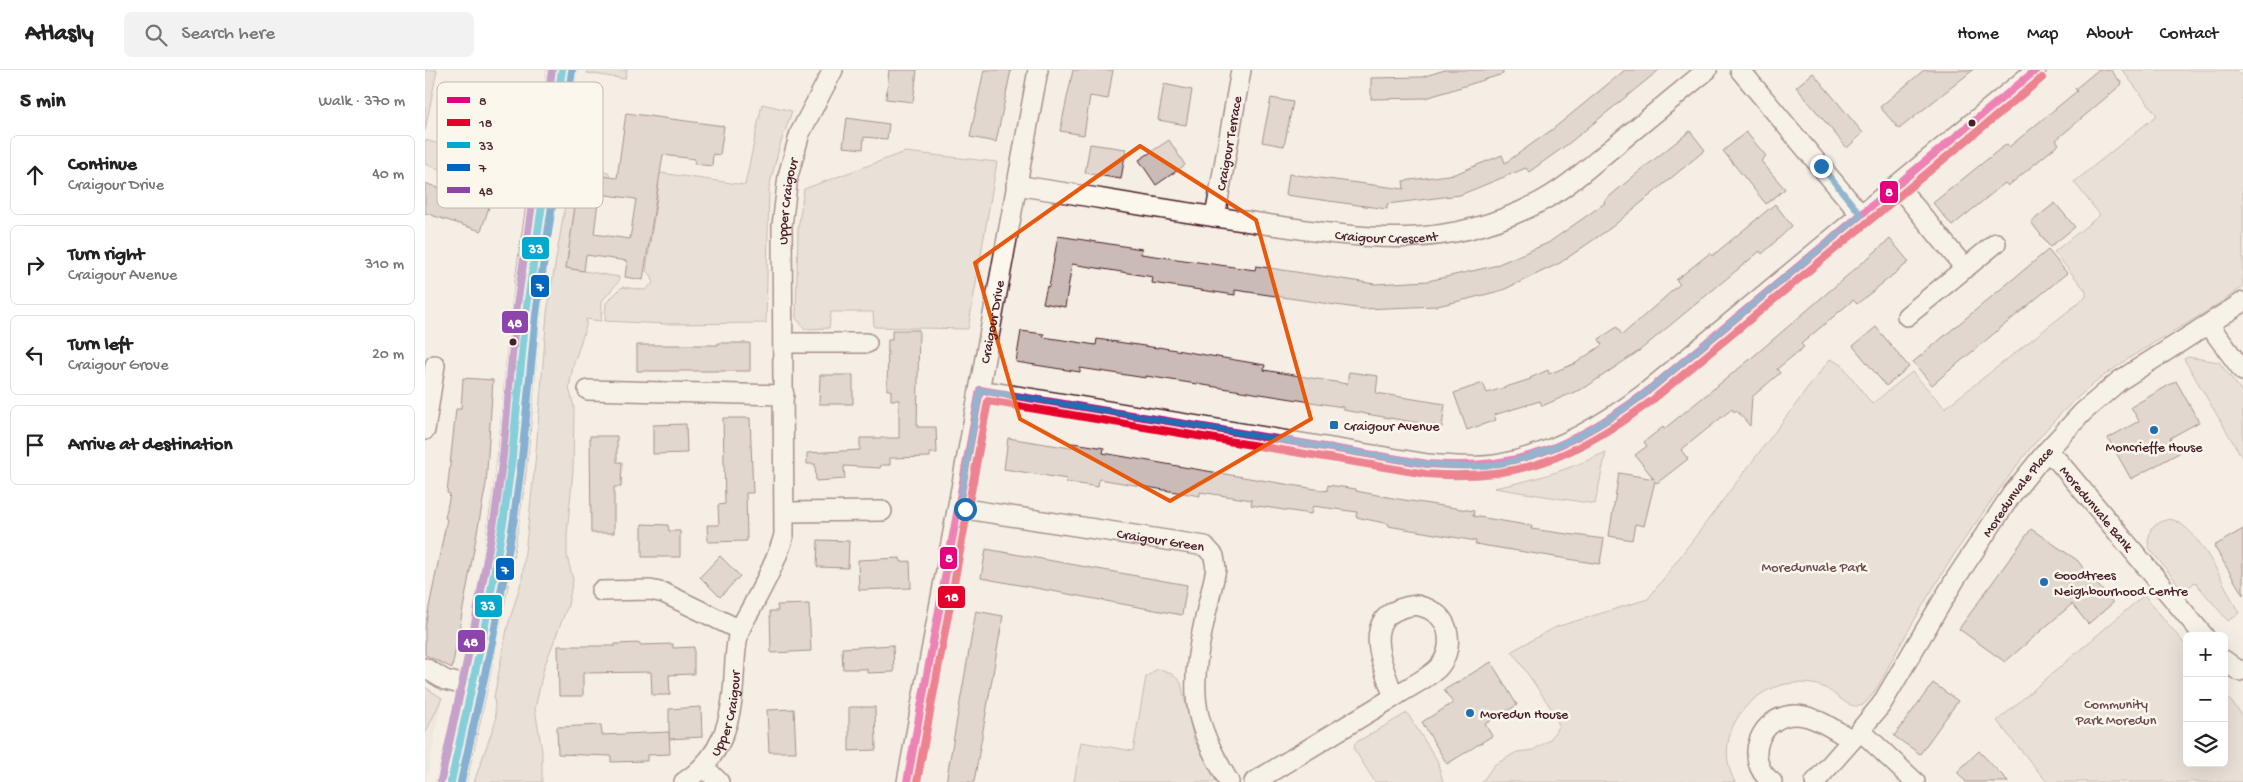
<!DOCTYPE html>
<meta charset="utf-8">
<style>
body{margin:0;font-family:"Gochi Hand",sans-serif;background:#f2f2f2;color:#222}
.controls{position:absolute;right:15px;bottom:15px;display:grid;overflow:hidden;border-radius:8px;box-shadow:0 5px 20px #0002}
.controls button{width:45px;height:45px;display:grid;place-items:center;padding:0;border:0;border-bottom:1px solid #e0e0e0;background:#fff;color:#222;font:25px sans-serif}
.stop{position:absolute;width:15px;height:15px;margin:-11px;border:4px solid #1f6fb2;border-radius:50%;background:#fff}
.stop.end{background:#1f6fb2;border-color:#fff;box-shadow:0 1px 5px #0008}
.list{margin:0;padding:0;list-style:none}
h2{display:flex;justify-content:space-between;align-items:center;height:65px;margin:0;padding:0 20px;font-size:21px}
h2 small{font-size:16px;font-weight:400;color:#767676}
.list li{display:grid;grid-template-columns:32px 1fr auto;gap:15px;align-items:center;box-sizing:border-box;height:80px;margin:0 10px 10px;padding:0 10px;border:1px solid #e0e0e0;border-radius:8px}
.list b{display:block;font-size:19px;white-space:nowrap}
.list p{margin:0;font-size:16px;white-space:nowrap;color:#767676}
.list em{font-size:16px;font-style:normal;color:#767676}
.icon{flex:none;width:28px;height:28px;fill:none;stroke:currentColor;stroke-width:2;stroke-linecap:round;stroke-linejoin:round}
.map{position:relative;flex:none;width:1818px;height:712px;overflow:hidden}
header{display:flex;align-items:center;gap:30px;box-sizing:border-box;height:70px;padding:0 25px;background:#fff;border-bottom:1px solid #e0e0e0}
header strong{font-size:24px}
nav{display:flex;gap:28px;margin-inline-start:auto;font-size:18px}
.search{width:350px;height:45px;background:#f2f2f2;display:flex;align-items:center;gap:12px;box-sizing:border-box;padding:0 18px;border-radius:8px;color:#767676;font-size:19px}
main{display:flex}
aside{flex:1;background:#fff}
.map>svg:first-child{display:block}
.built{fill:#e7dfd6}
.green{fill:#dbd0c9;stroke:#92787a}
.building{fill:#cabbb6;stroke:#4a1f2b;fill-rule:evenodd}
.lines{fill:none;stroke-linecap:round;stroke-linejoin:round}
.street-casing{stroke:#4a1f2b;stroke-width:22}
.primary-casing{stroke:#4a1f2b;stroke-width:31}
.street{stroke:#fbf7ec;stroke-width:19}
.primary{stroke:#fbf7ec;stroke-width:28}
.bus-1-casing{stroke:#fbf7ec;stroke-width:11}
.bus-2-casing{stroke:#fbf7ec;stroke-width:11}
.bus-3-casing{stroke:#fbf7ec;stroke-width:11}
.bus-4-casing{stroke:#fbf7ec;stroke-width:11}
.bus-5-casing{stroke:#fbf7ec;stroke-width:11}
.bus-1{stroke:#e5007d;stroke-width:8}
.bus-2{stroke:#e4002b;stroke-width:8}
.bus-3{stroke:#00a9ce;stroke-width:8}
.bus-4{stroke:#0065bd;stroke-width:8}
.bus-5{stroke:#8e44ad;stroke-width:8}
.route{stroke:#1f6fb2;stroke-width:6}
.marked{fill:none;stroke:#e8590c;stroke-width:4;stroke-linejoin:round}
.bus-dot{fill:#4a1f2b;stroke:#fbf7ec;stroke-width:2}
.poi-dot{fill:#1f6fb2;stroke:#fbf7ec;stroke-width:2}
.labels{text-anchor:middle;stroke-width:5;stroke-linejoin:round;paint-order:stroke}
.street-label{font-size:14px;fill:#4a1f2b;stroke:#fbf7ec}
.poi-label{font-size:14px;fill:#4a1f2b;stroke:#fbf7ec;text-anchor:start}
.park-label{font-size:14px;fill:#6e4b52;stroke:#fbf7ec}
.key{fill:#fbf7ec;stroke:#c6b6b2;stroke-width:1}
.key-label{font-size:14px;fill:#4a1f2b}
.line-badge{stroke:#fbf7ec;stroke-width:2}
.badge-label{font-size:14px;text-anchor:middle;font-weight:bold;fill:#fff}
</style>
<header>
<strong>Atlasly</strong>
<div class="search"><svg class="icon" aria-label="search" viewBox="0 0 24 24"><circle cx="10" cy="10" r="6"/><path d="M15 15l6 6"/></svg>Search here</div>
<nav><a>Home</a><a>Map</a><a>About</a><a>Contact</a></nav>
</header>
<main>
<aside>
<h2>5 min<small>Walk · 370 m</small></h2>
<ul class="list">
<li><svg class="icon" aria-label="ahead" viewBox="0 0 24 24"><path d="M12 20V5M6 11l6-6 6 6"/></svg><div><b>Continue</b><p>Craigour Drive</p></div><em>40 m</em></li>
<li><svg class="icon" aria-label="right" viewBox="0 0 24 24"><path d="M7 20v-9h11M14 6l5 5-5 5"/></svg><div><b>Turn right</b><p>Craigour Avenue</p></div><em>310 m</em></li>
<li><svg class="icon" aria-label="left" viewBox="0 0 24 24"><path d="M17 20v-9H6M10 6l-5 5 5 5"/></svg><div><b>Turn left</b><p>Craigour Grove</p></div><em>20 m</em></li>
<li><svg class="icon" aria-label="arrive" viewBox="0 0 24 24"><path d="M6 21V4h12l-3 4 3 4H6"/></svg><div><b>Arrive at destination</b></div></li>
</ul>
</aside>
<div class="map">
<svg width="1818" height="712" viewBox="0 0 1818 712">
<rect width="100%" height="100%" fill="#f4eee4"/>
<filter id="ink" filterUnits="userSpaceOnUse"><feTurbulence type="fractalNoise" baseFrequency=".02" numOctaves="2"/><feDisplacementMap in="SourceGraphic" scale="10" xChannelSelector="R" yChannelSelector="G"/><feConvolveMatrix kernelMatrix="1 2 1 2 8 2 1 2 1" color-interpolation-filters="sRGB"/></filter>
<g filter="url(#ink)">
<path class="built" d="M0 617 17 628 1 712H0Z"/>
<g class="green">
<path d="M0 0H12L0 61Z"/>
<path d="M163 0H202L200 9 162 3Z"/>
<path d="M1697 0H1811L1818 8V217C1767 255 1708 279 1660 321 1613 361 1576 417 1541 467 1516 503 1495 540 1474 577 1463 596 1454 620 1438 635 1423 641 1411 622 1398 617 1391 614 1383 613 1375 613 1325 612 1285 666 1310 712H1057L1069 695 1092 682 1108 680 1125 670 1134 655 1124 635 1087 581 1131 557 1223 529 1405 289 1417 295 1447 334 1487 302 1520 338 1661 227V221L1629 182 1675 145 1649 112 1732 45Z"/>
<path d="M337 34 367 41 354 78 344 118 341 253 241 254 180 251 181 233 197 217 220 220 228 213 227 206 221 201 234 114 199 107 201 98 320 115Z"/>
<path d="M45 61 86 69 96 81 85 125 0 94V70L36 80Z"/>
<path d="M480 82 572 92 543 259 449 257 448 242H406L404 258 380 259 371 248 373 159 379 119Z"/>
<path d="M147 94 183 102 186 108 155 103 141 198 194 207V211L177 231 176 251 161 249V256L148 296 144 318 149 337 148 401 142 464V486L148 510 143 535 119 597 110 639 117 681V712H49L71 650 69 627 82 559 97 509 110 394 122 243Z"/>
<path d="M1763 287 1794 292 1818 323V389L1759 289Z"/>
<path d="M1181 382 1170 434 1069 418C1110 410 1143 400 1181 382Z"/>
<path d="M1745 449C1774 455 1800 518 1814 543L1803 551 1770 512 1759 521 1724 478 1723 471 1726 458 1737 451Z"/>
<path d="M1719 525 1762 577V693H1799V623L1818 646V712H1622L1572 651Z"/>
<path d="M732 599C742 600 750 605 756 613L769 670 794 712H649L656 672 708 681 721 607Z"/>
<path d="M0 617 17 628 0 664Z"/>
<path d="M982 643 1012 690 1018 712H950L929 679 930 673Z"/>
</g>
<g class="building">
<path d="M464 0H492L488 32 461 29Z"/>
<path d="M559 0H586L571 72 545 67Z"/>
<path d="M648 0H688L683 29 665 26 659 65 635 61Z"/>
<path d="M1020 0H1078V4L1001 28 946 29V8L997 7Z"/>
<path d="M1200 0H1234L1143 74 1104 102 1101 98 1035 125 962 134V139L861 125 864 104 979 119 978 111 1030 104 1077 85 1080 93 1128 59Z"/>
<path d="M1499 0H1548L1474 59 1455 37Z"/>
<path d="M1673 0H1686L1697 14 1631 70 1634 74 1583 116 1580 113 1527 156 1508 133 1575 79 1582 74 1584 77 1652 21 1650 19Z"/>
<path d="M1388 3 1438 63 1422 78 1371 17Z"/>
<path d="M739 14 767 20 761 55 733 50Z"/>
<path d="M846 28 868 32 859 76 837 72Z"/>
<path d="M201 43 299 56 295 85 288 84 287 96 269 94 270 89 238 85 218 210 200 207 202 191 161 185 159 201 141 198 155 103 192 108ZM174 124 211 129 205 169 169 164Z"/>
<path d="M422 48 464 54 462 69 439 67 438 79 418 77Z"/>
<path d="M1265 61 1280 80 1187 157 1135 193 1078 220 1043 229 1012 236 938 239 810 220V225L727 213 728 207 647 194 640 237 618 233 622 216 624 217 633 166 717 179 716 184 830 200 831 196 950 214 1003 211 1069 196 1123 173 1180 133 1179 131 1216 100Z"/>
<path d="M1321 62 1341 86 1336 91 1360 119 1341 134 1298 81Z"/>
<path d="M744 70 760 95 731 115 714 90Z"/>
<path d="M665 74 701 79 696 109 660 103Z"/>
<path d="M0 113 64 137 56 161 0 143Z"/>
<path d="M1630 133 1650 157 1625 177 1606 152Z"/>
<path d="M1350 134 1367 156 1337 184 1335 181 1214 281 1161 317 1117 336 1115 331 1069 345 1071 350 1042 360 1029 323 1058 313 1062 323 1106 309 1105 308 1123 300 1124 304 1151 293 1177 275 1174 269 1192 257 1197 265 1255 214 1251 210 1285 183 1287 186Z"/>
<path d="M1465 169 1484 192 1432 234 1428 230 1376 274 1379 277 1352 299 1355 303 1327 327 1325 356 1311 340 1309 342 1307 339 1256 380 1263 389 1232 413 1230 411 1219 456 1210 454 1207 470 1184 466 1194 403 1229 409 1210 385 1222 376 1219 372 1238 357 1239 359 1323 291Z"/>
<path d="M1623 180 1642 203 1507 315 1488 292Z"/>
<path d="M1451 257 1484 297 1461 316 1428 276Z"/>
<path d="M467 260H494L492 357H511L512 383H505V387L465 388V395H456L455 398 419 396 420 409 391 411 390 394H382V383L435 380V368H474V330H466V320H462L463 270H467Z"/>
<path d="M596 261 619 264 618 267 671 275 672 269 733 278V277L840 295 839 300 922 314 924 302 953 306 951 323 1020 334 1017 357 918 340V337L721 306V308L655 298V302L591 292Z"/>
<path d="M293 273H325V301H212V275H293Z"/>
<path d="M395 305H428V334H394Z"/>
<path d="M38 308 68 310 61 414 27 598 0 585V557L22 449 20 448 25 424 22 423 31 339H36Z"/>
<path d="M1751 311 1774 352 1745 368 1754 383 1706 409 1683 368 1714 351 1706 337Z"/>
<path d="M298 348H325L328 423H321L322 471 283 472 282 455H294L293 435 300 434Z"/>
<path d="M261 354 262 383 228 384V355Z"/>
<path d="M165 366H192V392H197L196 417H189V463H166Z"/>
<path d="M583 368 646 378 647 373 662 375 679 378 678 383 764 398 902 421 903 415 931 419V421L973 429 1049 441 1048 446 1107 456 1106 459 1179 469 1175 493 1174 494 1050 474 1051 471 963 456 964 454 931 447 932 442 888 436 886 444 826 435 827 430 775 422V426L674 409 673 417 641 412 642 409 579 399Z"/>
<path d="M217 454 243 455 244 461H255V487H217Z"/>
<path d="M1606 459 1652 490 1688 533 1663 554 1647 534 1580 592 1534 559Z"/>
<path d="M1818 459V525L1789 476Z"/>
<path d="M393 470 424 471 423 498 392 497Z"/>
<path d="M561 479 762 515 757 545 556 508Z"/>
<path d="M295 486 315 506 295 527 275 507Z"/>
<path d="M475 488 476 492 485 491 486 518 434 520 433 490Z"/>
<path d="M384 534 386 581 346 583 345 541H353L352 535Z"/>
<path d="M551 541 578 546 549 712H521Z"/>
<path d="M215 573V575L248 574V578L269 577V604L244 605 245 625H227L226 602 158 603V626H134L133 576H190V574Z"/>
<path d="M468 575 469 602 442 603V599H418L417 578Z"/>
<path d="M1066 592 1092 635 1060 654 1067 666 1022 694 997 652 1028 633 1019 620Z"/>
<path d="M1508 613 1533 631 1495 684 1469 666Z"/>
<path d="M276 637 277 667 244 669V639Z"/>
<path d="M424 637H450L451 680 424 681Z"/>
<path d="M369 639 371 682H344L342 640Z"/>
<path d="M176 655 177 665 244 662 245 684 222 685V691L186 692V686L133 684 132 657Z"/>
<path d="M1554 681 1571 699 1584 712H1541L1532 702Z"/>
</g>
<g class="lines">
<defs>
<g id="street">
<path d="M1315 0 1436 145"/>
<path id="s1" d="M591 115C669 127 747 141 826 152 931 167 1013 185 1113 133 1140 119 1163 98 1186 79 1218 53 1250 26 1282 0"/>
<path d="M1472 115 1540 198"/>
<path id="s2" d="M790 147 816 0"/>
<path d="M1482 246 1571 173"/>
<path d="M1784 255 1818 301"/>
<path d="M359 273H442"/>
<path d="M163 320 359 325"/>
<path d="M555 320 1003 394C1027 396 1051 398 1075 394 1129 384 1177 356 1219 324L1611 0"/>
<path d="M0 360 10 295"/>
<path id="s3" d="M1621 382 1633 391 1779 566"/>
<path id="s4" d="M534 438 780 476 789 486 791 499C782 544 763 601 774 646 780 670 792 691 804 712"/>
<path d="M361 442 457 441"/>
<path d="M176 521 225 520 239 523 315 560"/>
<path d="M992 535C997 537 1003 538 1007 541 1028 552 1028 583 1012 599 1000 610 982 618 969 627 955 588 933 542 992 535Z"/>
<path d="M1799 590 1814 601 1818 600"/>
<path d="M0 598 20 610 48 617"/>
<path d="M1436 661 1490 712"/>
<path id="s5" d="M1427 670 1456 635 1531 508 1587 424 1621 382 1658 342 1694 311 1818 232"/>
<path d="M279 697 294 712"/>
<path id="s6" d="M259 712C297 687 307 651 309 607 310 592 310 577 314 562 317 553 324 543 328 535 340 512 352 490 359 465L357 156 363 106 375 63 408 0"/>
<path id="s7" d="M482 712C527 475 568 237 613 0"/>
<path d="M829 712 969 627"/>
<path d="M1347 712C1317 690 1335 644 1372 645 1391 646 1411 661 1427 670L1390 712"/>
</g>
<path id="primary" d="M26 712C49 612 71 511 85 408 92 353 95 298 101 243 111 162 125 81 137 0"/>
</defs>
<use href="#street" class="street-casing"/>
<use href="#primary" class="primary-casing"/>
<use href="#street" class="street"/>
<use href="#primary" class="primary"/>
<defs>
<path id="bus-1" d="M482 712 555 320 1003 394C1094 401 1147 377 1219 324L1611 0"/>
<path id="bus-2" d="M492 712 563 331 1001 404C1095 412 1151 386 1225 332L1617 8"/>
<path id="bus-3" d="M26 712 59 561 79 447 87 387 101 243 137 0"/>
<path id="bus-4" d="M36 712 69 563 89 448 97 388 111 244 147 1"/>
<path id="bus-5" d="M16 710 49 559 70 445 78 386 91 242 127 0"/>
</defs>
<use href="#bus-1" class="bus-1-casing"/>
<use href="#bus-2" class="bus-2-casing"/>
<use href="#bus-3" class="bus-3-casing"/>
<use href="#bus-4" class="bus-4-casing"/>
<use href="#bus-5" class="bus-5-casing"/>
<use href="#bus-1" class="bus-1"/>
<use href="#bus-2" class="bus-2"/>
<use href="#bus-3" class="bus-3"/>
<use href="#bus-4" class="bus-4"/>
<use href="#bus-5" class="bus-5"/>
</g>
</g>
<g class="lines" filter="url(#ink)">
<path class="route" d="M540 439 534 438 555 320 1002 394C1027 396 1051 398 1075 394 1128 384 1177 356 1219 324L1436 145 1396 96"/>
</g>
<path d="M0 0H1818V712H0ZM715 76 831 150 886 349 745 431 595 349 550 193Z" fill="#f4eee4" fill-opacity=".55" fill-rule="evenodd"/>
<path class="marked" d="M715 76 831 150 886 349 745 431 595 349 550 193Z"/>
<g class="bus-dot">
<circle cx="1547" cy="53" r="4.5"/>
<circle cx="88" cy="272" r="4.5"/>
</g>
<g class="poi-dot">
<rect x="904" y="350" width="10" height="10" rx="2.5"/>
<circle cx="1729" cy="360" r="5"/>
<circle cx="1619" cy="512" r="5"/>
<circle cx="1045" cy="643" r="5"/>
</g>
<g class="labels">
<g class="street-label">
<text dy="5" stroke="none"><textPath href="#s2" startOffset="75">Craigour Terrace</textPath></text>
<text dy="5" stroke="none"><textPath href="#s6" startOffset="608">Upper Craigour</textPath></text>
<text dy="5" stroke="none"><textPath href="#s1" startOffset="374">Craigour Crescent</textPath></text>
<text dy="5" stroke="none"><textPath href="#s7" startOffset="468">Craigour Drive</textPath></text>
<text dy="5" stroke="none"><textPath href="#s5" startOffset="299">Moredunvale Place</textPath></text>
<text dy="5" stroke="none"><textPath href="#s3" startOffset="76">Moredunvale Bank</textPath></text>
<text dy="5" stroke="none"><textPath href="#s4" startOffset="204">Craigour Green</textPath></text>
<text dy="5" stroke="none"><textPath href="#s6" startOffset="84">Upper Craigour</textPath></text>
</g>
<g class="poi-label">
<text x="919" y="360">Craigour Avenue</text>
<text x="1729" y="381" text-anchor="middle">Moncrieffe House</text>
<text x="1629" y="509">Goodtrees<tspan x="1629" dy="16">Neighbourhood Centre</tspan></text>
<text x="1055" y="648">Moredun House</text>
</g>
<g class="park-label">
<text x="1389" y="501">Moredunvale Park</text>
<text x="1691" y="638">Community<tspan x="1691" dy="16">Park Moredun</tspan></text>
</g>
</g>
<rect x="12" y="12" width="166" height="126" rx="8" class="key"/>
<rect x="22" y="27" width="23" height="6" fill="#e5007d"/>
<rect x="22" y="49" width="23" height="7" fill="#e4002b"/>
<rect x="22" y="72" width="23" height="6" fill="#00a9ce"/>
<rect x="22" y="94" width="23" height="7" fill="#0065bd"/>
<rect x="22" y="117" width="23" height="6" fill="#8e44ad"/>
<g class="key-label">
<text x="54" y="35">8</text>
<text x="54" y="57">18</text>
<text x="54" y="80">33</text>
<text x="54" y="102">7</text>
<text x="54" y="125">48</text>
</g>
<g class="line-badge">
<rect x="1454" y="110" width="20" height="24" rx="5" fill="#e5007d"/>
<rect x="96" y="166" width="29" height="24" rx="5" fill="#00a9ce"/>
<rect x="105" y="204" width="20" height="24" rx="5" fill="#0065bd"/>
<rect x="76" y="240" width="28" height="24" rx="5" fill="#8e44ad"/>
<rect x="514" y="476" width="19" height="24" rx="5" fill="#e5007d"/>
<rect x="70" y="487" width="20" height="24" rx="5" fill="#0065bd"/>
<rect x="512" y="515" width="29" height="24" rx="5" fill="#e4002b"/>
<rect x="49" y="524" width="29" height="24" rx="5" fill="#00a9ce"/>
<rect x="32" y="559" width="29" height="24" rx="5" fill="#8e44ad"/>
</g>
<g class="badge-label">
<text x="1464" y="126">8</text>
<text x="111" y="183">33</text>
<text x="115" y="221">7</text>
<text x="90" y="257">48</text>
<text x="524" y="492">8</text>
<text x="80" y="504">7</text>
<text x="527" y="531">18</text>
<text x="63" y="540">33</text>
<text x="46" y="576">48</text>
</g>
</svg>
<div class="controls">
<button>+</button>
<button>−</button>
<button><svg class="icon" aria-label="layers" viewBox="0 0 24 24"><path d="M12 4l9 5-9 5-9-5zM3 14l9 5 9-5"/></svg></button>
</div>
<div class="stop" style="left:540px;top:439px"></div>
<div class="stop end" style="left:1396px;top:96px"></div>
</div>
</main>
